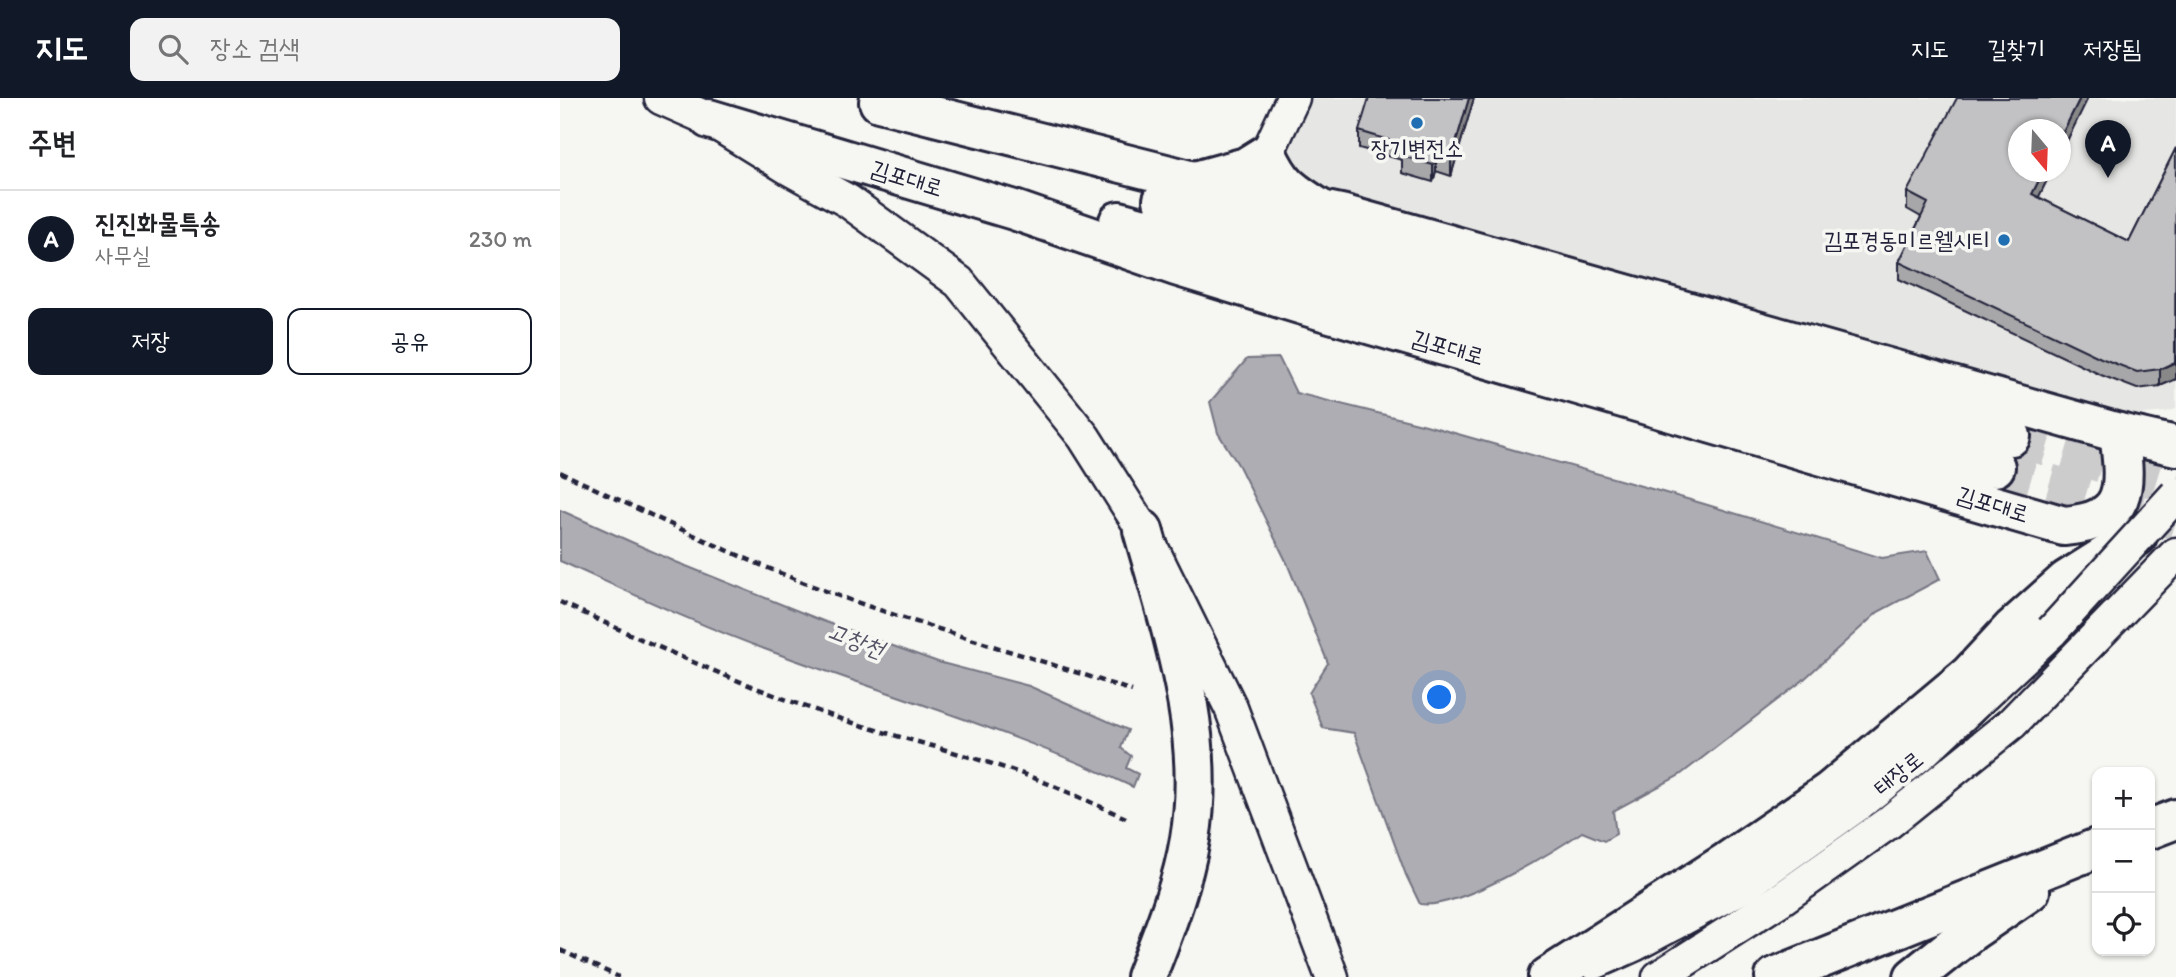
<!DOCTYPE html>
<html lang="ko">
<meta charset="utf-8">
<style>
body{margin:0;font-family:Itim,"Poor Story",sans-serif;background:#f2f2f2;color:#202124}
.controls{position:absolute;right:21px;bottom:21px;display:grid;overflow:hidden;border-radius:14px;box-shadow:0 2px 5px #0004}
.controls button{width:63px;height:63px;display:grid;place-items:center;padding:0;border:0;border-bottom:2px solid #e0e0e0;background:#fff;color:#202124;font:35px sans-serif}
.compass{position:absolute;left:1448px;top:21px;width:63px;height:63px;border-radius:50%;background:#fff;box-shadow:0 2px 5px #0004;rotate:161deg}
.you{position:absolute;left:880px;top:600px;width:24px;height:24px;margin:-18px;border:5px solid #fff;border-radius:50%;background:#1a73e8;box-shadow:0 0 0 10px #1a73e833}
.badge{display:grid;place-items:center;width:46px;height:46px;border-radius:50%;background:#111827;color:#fff;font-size:23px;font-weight:700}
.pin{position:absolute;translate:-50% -58px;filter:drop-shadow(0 2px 4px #0008)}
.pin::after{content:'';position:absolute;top:37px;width:24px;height:21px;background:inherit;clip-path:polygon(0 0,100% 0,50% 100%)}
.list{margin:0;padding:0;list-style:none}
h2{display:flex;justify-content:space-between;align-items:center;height:91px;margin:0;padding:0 28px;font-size:30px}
h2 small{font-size:23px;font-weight:400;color:#757577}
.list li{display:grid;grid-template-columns:46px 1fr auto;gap:21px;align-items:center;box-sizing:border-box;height:98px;padding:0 28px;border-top:2px solid #e0e0e0}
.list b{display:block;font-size:26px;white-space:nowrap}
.list p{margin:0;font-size:23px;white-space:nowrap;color:#757577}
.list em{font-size:23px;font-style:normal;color:#757577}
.actions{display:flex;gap:14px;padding:21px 28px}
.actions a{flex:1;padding:16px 0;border:2px solid #111827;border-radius:14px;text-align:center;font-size:24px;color:#111827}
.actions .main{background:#111827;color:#fff}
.icon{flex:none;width:38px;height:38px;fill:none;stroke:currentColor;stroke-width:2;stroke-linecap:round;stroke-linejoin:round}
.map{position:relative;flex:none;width:1616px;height:879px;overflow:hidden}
header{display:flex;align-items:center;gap:42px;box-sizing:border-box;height:98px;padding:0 35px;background:#111827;color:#fff}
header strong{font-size:33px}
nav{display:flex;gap:38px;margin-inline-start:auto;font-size:24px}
.search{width:490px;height:63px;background:#f2f2f2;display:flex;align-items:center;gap:18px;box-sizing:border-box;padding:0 24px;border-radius:14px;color:#757577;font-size:26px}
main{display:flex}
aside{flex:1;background:#fff}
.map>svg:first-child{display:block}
.built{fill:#e6e6e4;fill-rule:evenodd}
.water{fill:#adadb3;stroke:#757583;stroke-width:2}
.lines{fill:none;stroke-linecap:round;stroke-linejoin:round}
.major-tunnel{stroke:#cccccd;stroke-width:38;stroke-dasharray:38 19;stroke-linecap:butt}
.minor-casing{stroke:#22223b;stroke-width:37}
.major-casing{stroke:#22223b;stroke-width:44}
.path{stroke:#22223b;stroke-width:4.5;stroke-dasharray:7 5;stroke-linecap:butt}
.minor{stroke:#f6f6f2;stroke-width:32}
.major{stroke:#f6f6f2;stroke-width:38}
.minor-bridge-casing{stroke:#22223b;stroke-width:37;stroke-linecap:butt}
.minor-bridge{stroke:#f6f6f2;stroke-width:32}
.wall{fill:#a7a7a9;stroke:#22223b;stroke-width:2}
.shaded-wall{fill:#888889;stroke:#22223b;stroke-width:2}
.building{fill:#c2c2c4;stroke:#22223b;stroke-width:2}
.poi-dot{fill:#1f6fb2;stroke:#f6f6f2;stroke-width:2.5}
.labels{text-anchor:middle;stroke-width:7;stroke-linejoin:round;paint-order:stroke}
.poi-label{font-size:23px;fill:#22223b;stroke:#f6f6f2}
.street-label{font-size:23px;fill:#22223b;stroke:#f6f6f2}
.water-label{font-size:24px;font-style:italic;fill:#535365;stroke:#f6f6f2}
</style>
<header>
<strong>지도</strong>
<div class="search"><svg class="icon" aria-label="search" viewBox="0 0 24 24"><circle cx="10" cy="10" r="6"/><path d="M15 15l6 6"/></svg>장소 검색</div>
<nav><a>지도</a><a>길찾기</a><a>저장됨</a></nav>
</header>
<main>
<aside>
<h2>주변<small></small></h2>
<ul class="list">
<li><span class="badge">A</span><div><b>진진화물특송</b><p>사무실</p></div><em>230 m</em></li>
</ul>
<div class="actions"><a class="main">저장</a><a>공유</a></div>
</aside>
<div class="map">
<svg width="1616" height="879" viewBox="0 0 1616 879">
<rect width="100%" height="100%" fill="#f6f6f2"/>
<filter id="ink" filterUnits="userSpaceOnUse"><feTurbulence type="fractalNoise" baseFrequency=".0143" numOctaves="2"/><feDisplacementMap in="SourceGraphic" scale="14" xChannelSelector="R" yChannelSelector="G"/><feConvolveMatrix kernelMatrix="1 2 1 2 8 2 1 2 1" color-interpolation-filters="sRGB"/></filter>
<g filter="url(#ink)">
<path class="built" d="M746 0H1616V311L1606 314 1576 317 1513 304 751 92 730 64 728 46ZM1458 32H1500V74H1458Z"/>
<g class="water">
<path d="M719 260 736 295 866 327 1141 405 1322 460 1367 453 1380 481 1318 514 1242 583 1120 677 1053 713 1056 736 1044 743 1022 734C990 756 897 812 860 806L846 777 794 635 763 630 749 595 768 565 727 465 679 368 658 335 650 304 687 261Z"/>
<path d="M0 412 116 464 263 523 378 564 469 588 568 632 561 650 571 658 566 670 578 676 573 689C456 634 332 598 210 553 138 527 69 494 0 463Z"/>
</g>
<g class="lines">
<g class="major-tunnel">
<path d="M1451 338 1616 388"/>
<path d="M1435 369 1616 423"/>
</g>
<defs>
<g id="minor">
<path d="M101 0 149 21 230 71 288 103 399 184 524 339 583 432 671 610 772 879"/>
<path d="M707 56 733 0"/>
<path d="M1034 865 1074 847 1184 788 1296 708 1363 654 1492 533"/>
<path d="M1099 879 1221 801 1328 725 1452 625 1616 456"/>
</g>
<g id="major">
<path d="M319 4 693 98 781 116 1559 335 1616 348"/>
<path d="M149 21 454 112 616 168 743 207 1504 428C1570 423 1566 389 1559 335"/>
<path d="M635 83 686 69 707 56C721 86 729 91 757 109"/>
<path d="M603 102 1152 258 1314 298 1451 338"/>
<path d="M559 123 759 179 1104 280 1435 369"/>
<path d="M583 432C611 532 648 636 630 741 622 789 603 835 586 879"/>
<path d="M1590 731 1616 721"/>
<path d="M988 879 1167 764 1269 694 1410 576 1452 531 1507 482 1577 438"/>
<path d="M1215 879 1537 750"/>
<path d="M1354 879 1413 832 1470 793"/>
</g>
</defs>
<use href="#minor" class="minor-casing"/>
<use href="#major" class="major-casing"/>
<g class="path">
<path d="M0 374C96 419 193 468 293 503 386 535 480 561 572 593"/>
<path d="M0 504C90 546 181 587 275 619 332 638 391 652 448 671 489 684 527 703 566 720"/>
<path d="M0 852 59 879"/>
</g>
<use href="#minor" class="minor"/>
<use href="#major" class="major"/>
<defs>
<path id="minor-bridge" d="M1492 533 1616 397"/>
</defs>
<use href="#minor-bridge" class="minor-bridge-casing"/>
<use href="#minor-bridge" class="minor-bridge"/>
</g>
<g class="wall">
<path d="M914 0 891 78 876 73 873 84 842 75V62L799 50V33Z"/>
<path d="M1527 0 1501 55V32L1491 74 1478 99 1569 144 1616 50V281L1600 288 1577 291 1541 277 1339 181V164L1361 119 1347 111V94Z"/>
</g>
<g class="shaded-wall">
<path d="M909 0H914L891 78V61Z"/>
<path d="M1520 0H1527V2L1501 55V38Z"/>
<path d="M876 56V73L873 84V67Z"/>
<path d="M1483 74H1491L1472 113V96Z"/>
<path d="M1616 264V281L1600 288V271Z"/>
</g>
<g class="building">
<path d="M809 0H909L891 61 876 56 873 67 842 58 845 47 799 33Z"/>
<path d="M1397 0H1520L1501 38V32H1459V74H1483L1472 96 1569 144 1616 50 1615 264 1600 271 1577 274 1541 260 1339 164 1368 105 1347 94Z"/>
</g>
</g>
<g class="poi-dot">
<circle cx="857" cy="25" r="7"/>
<circle cx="1444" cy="142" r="7"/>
</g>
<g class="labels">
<g class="poi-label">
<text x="857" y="58">장기변전소</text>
<text x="1430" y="150" text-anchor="end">김포경동미르웰시티</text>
</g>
<g class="street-label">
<text transform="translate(347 80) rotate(17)" y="8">김포대로</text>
<text transform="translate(888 249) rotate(16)" y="8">김포대로</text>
<text transform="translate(1433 406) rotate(17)" y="8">김포대로</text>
<text transform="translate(1338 675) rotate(-39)" y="8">태장로</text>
</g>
<g class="water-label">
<text transform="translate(296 542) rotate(21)" y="8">고창천</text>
</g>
</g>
</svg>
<div class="controls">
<button>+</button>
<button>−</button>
<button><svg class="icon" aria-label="locate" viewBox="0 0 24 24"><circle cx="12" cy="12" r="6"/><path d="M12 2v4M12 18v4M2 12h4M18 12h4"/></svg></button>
</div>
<svg class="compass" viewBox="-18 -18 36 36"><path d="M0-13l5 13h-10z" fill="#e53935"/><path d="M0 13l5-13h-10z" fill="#757577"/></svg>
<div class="you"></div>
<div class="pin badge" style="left:1548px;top:80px">A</div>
</div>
</main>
